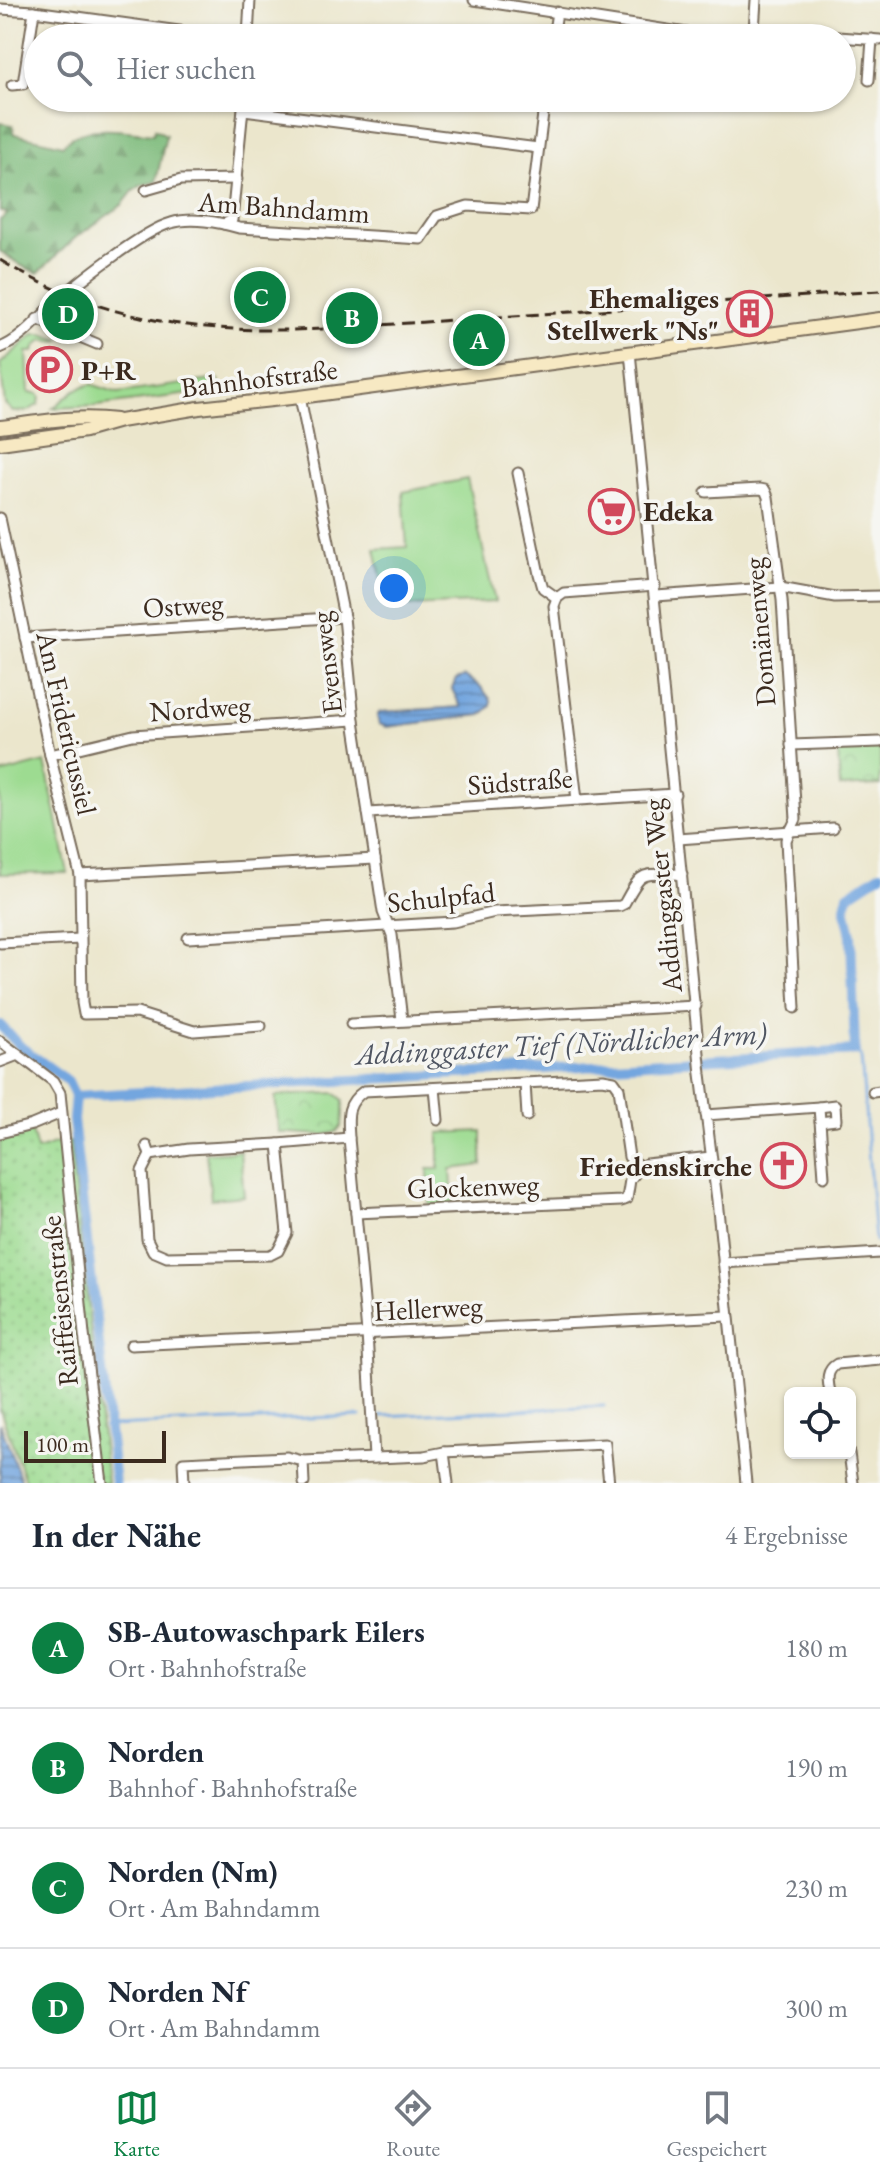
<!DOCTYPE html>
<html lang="de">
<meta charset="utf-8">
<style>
body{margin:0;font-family:"EB Garamond",serif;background:#f2f2f3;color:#1f2937}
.controls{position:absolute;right:24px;bottom:24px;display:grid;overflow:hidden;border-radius:12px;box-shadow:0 2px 6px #0004}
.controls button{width:72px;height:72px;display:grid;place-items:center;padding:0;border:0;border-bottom:2px solid #e0e1e3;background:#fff;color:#1f2937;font:40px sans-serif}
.scale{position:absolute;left:24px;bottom:20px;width:142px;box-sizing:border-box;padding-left:8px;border:4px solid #3b2a1e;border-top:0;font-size:22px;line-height:28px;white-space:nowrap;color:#3b2a1e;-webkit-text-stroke:6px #f6f6f2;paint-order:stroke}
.you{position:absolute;left:394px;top:588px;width:28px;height:28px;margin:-20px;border:6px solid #fff;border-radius:50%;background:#1a73e8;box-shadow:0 0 0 12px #1a73e833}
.badge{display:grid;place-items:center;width:52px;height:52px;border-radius:50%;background:#0b8043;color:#fff;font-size:26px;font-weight:700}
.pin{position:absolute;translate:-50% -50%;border:4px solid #fff;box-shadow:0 2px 8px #0006}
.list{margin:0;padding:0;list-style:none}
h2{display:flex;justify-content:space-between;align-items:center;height:104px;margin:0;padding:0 32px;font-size:34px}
h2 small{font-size:26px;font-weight:400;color:#747a83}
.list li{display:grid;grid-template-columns:52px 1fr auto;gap:24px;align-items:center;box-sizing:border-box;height:120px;padding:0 32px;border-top:2px solid #e0e1e3}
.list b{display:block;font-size:30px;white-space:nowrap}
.list p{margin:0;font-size:26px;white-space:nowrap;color:#747a83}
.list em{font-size:26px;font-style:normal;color:#747a83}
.icon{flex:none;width:44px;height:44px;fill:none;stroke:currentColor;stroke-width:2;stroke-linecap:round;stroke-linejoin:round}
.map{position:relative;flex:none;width:880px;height:1483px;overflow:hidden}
.search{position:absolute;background:#fff;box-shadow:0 2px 6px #0004;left:24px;right:24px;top:24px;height:88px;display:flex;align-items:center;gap:20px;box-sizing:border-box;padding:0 28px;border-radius:44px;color:#747a83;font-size:30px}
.sheet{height:584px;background:#fff}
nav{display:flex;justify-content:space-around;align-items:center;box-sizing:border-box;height:112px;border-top:2px solid #e0e1e3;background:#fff;font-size:22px;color:#747a83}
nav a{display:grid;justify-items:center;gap:4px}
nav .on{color:#0b8043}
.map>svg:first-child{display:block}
.grass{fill:#9ddb91;stroke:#6c8258;stroke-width:2}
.forest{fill:url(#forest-firs);stroke:#5c724c;stroke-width:2}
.park{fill:url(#park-crowns);stroke:#6c8258;stroke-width:2}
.garden{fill:url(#garden-dots);stroke:#6c8258;stroke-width:2}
.water{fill:url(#water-rules);stroke:#57687e;stroke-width:2}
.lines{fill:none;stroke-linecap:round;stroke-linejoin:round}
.stream{stroke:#73a6df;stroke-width:3}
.canal{stroke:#73a6df;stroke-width:10}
.street-casing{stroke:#796c5b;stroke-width:13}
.secondary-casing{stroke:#796c5b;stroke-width:16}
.street{stroke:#fff;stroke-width:9}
.secondary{stroke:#f7e9c3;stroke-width:12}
.rail{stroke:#3b2a1e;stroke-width:3;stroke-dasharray:12 6;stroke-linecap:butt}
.labels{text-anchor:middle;stroke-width:7;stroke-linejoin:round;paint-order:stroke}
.street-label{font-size:28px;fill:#3b2a1e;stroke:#f6f6f2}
.poi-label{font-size:28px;font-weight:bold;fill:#3b2a1e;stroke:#f6f6f2;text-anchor:end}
.water-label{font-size:30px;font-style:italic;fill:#4f5562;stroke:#f6f6f2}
</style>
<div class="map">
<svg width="880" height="1483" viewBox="0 0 880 1483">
<defs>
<pattern id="forest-firs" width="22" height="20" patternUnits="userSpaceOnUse" patternTransform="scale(2)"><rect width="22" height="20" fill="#7ebb7b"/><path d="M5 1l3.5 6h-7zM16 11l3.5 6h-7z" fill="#689864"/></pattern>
<pattern id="park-crowns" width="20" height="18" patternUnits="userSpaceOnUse" patternTransform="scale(2)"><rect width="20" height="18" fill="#9ddb91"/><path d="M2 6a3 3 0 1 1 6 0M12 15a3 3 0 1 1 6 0" fill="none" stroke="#88bc7d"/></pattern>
<pattern id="garden-dots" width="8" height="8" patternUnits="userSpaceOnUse" patternTransform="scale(2)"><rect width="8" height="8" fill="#9ddb91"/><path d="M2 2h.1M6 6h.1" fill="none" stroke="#88bc7d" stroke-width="1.8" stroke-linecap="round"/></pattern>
<pattern id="water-rules" width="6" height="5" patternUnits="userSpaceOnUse" patternTransform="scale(2)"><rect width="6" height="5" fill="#73a6df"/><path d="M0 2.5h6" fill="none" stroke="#6087b4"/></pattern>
</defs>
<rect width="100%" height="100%" fill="#f6f6f2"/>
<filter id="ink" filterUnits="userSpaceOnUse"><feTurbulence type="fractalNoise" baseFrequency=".0125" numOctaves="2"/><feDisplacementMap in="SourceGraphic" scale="16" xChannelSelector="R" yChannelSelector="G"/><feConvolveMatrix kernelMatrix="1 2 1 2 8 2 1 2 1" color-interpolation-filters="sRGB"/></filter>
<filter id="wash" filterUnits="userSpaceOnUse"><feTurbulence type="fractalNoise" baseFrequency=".006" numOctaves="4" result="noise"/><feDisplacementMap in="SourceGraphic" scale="32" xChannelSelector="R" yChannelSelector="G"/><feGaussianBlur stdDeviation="1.8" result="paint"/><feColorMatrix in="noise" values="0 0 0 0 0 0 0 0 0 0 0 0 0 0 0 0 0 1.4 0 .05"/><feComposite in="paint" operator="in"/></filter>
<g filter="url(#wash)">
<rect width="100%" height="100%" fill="#ebe6cc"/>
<g class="grass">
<path d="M34 334H43L60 340 56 342 43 340 35 347 34 352H27L29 393H36L40 396 39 404 28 411 13 412 5 404 0 364Z"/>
<path d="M218 379 221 390 97 406 53 408 75 390 91 384 118 393Z"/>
<path d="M467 479 495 602 410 606 384 591 375 549 407 547 403 492Z"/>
<path d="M45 762 68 873 0 874V774Z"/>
<path d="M482 1131V1165L451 1169 453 1205 429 1206 428 1169H439V1133Z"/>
<path d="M240 1151 244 1196 211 1199 206 1153Z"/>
</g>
<path class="forest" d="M0 123 13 125 14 134 63 145C82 122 126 131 153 134L155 129 166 135 156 182 142 185 133 191 122 205 75 238 38 273 22 266 0 251V220L8 214 0 211Z"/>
<g class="park">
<path d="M866 747 880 749V785L840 787 838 750Z"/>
<path d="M335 1093 343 1100C343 1108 344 1119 341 1127 334 1141 293 1131 279 1133L275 1096Z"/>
</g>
<path class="garden" d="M32 1131 37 1150 57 1143 70 1142 107 1483H26L0 1409V1140Z"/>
<g class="water">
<path d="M465 676 481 687 491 700V706L481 715 387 727 379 724 377 716 380 712 461 707 452 689 456 679Z"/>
<path d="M0 1423 22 1483H0Z"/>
</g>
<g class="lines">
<g class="stream">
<path d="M855 1051 861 1057 875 1241"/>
<path d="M381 1416 604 1406"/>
<path d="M109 1426 361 1416"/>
</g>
<g class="canal">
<path d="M0 1025 21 1047 68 1081 75 1096"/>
<path d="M115 1483 73 1120 75 1096 855 1051 851 935 845 907 848 895 880 874"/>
</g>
</g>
</g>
<g filter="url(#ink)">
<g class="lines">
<defs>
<g id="street">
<path d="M474 0 719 38"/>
<path d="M0 9 34 11 230 38"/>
<path d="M754 31 756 0"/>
<path d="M248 38 250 0"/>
<path d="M553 38 557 12"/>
<path d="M733 38 754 31 880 40"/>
<path d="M869 80 872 39"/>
<path d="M12 85 23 84 34 11"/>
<path d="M244 110 538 148"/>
<path d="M146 190 181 180 237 179"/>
<path d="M224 224 232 220 244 98"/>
<path d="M37 319 97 344"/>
<path d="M0 348C21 340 37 320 53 305 75 284 144 230 171 223 191 217 219 222 239 228L421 239 437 216 468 206 531 210 545 98"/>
<path d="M630 352 701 1074 717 1200 746 1483"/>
<path d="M300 397 344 617 354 720 383 912 392 935 402 1020"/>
<path d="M518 473 539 574 543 588 557 598 554 606 577 800"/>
<path d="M706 492 760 489 765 490 768 497 782 600 796 819 786 840 795 1008"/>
<path d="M0 518 50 755 80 875 82 1003 84 1014 137 1013 194 1031 261 1026"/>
<path d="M656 596 780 587 835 597 880 596"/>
<path d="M557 598 564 593 655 586"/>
<path d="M25 638 344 617"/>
<path d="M791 745 880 742"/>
<path d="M50 755 133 735 354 720"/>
<path d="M368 813 675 794"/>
<path d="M678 839 833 828"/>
<path d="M80 875 375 859"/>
<path d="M188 938 453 922 495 912 620 906 624 904C644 867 640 876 682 874"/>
<path d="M0 943 80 939"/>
<path d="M351 1024 696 1006"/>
<path d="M0 1041 53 1081 60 1093 84 1334 102 1483"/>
<path d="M0 1062 18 1055"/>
<path d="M525 1083 527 1116"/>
<path d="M435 1088 438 1120"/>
<path d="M873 1092 880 1091"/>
<path d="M819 1107 835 1105 836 1120 820 1122"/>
<path d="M706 1115 819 1107 824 1177"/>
<path d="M0 1133 32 1125 61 1113"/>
<path d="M147 1146 150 1155 189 1149 278 1144"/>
<path d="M150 1155 142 1171 147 1239 153 1251 167 1257 270 1255 278 1251 287 1233 278 1144 349 1138"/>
<path d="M356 1213 621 1201 627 1199 630 1180 640 1167 646 1164 711 1157"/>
<path d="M723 1263 880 1253"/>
<path d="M131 1345 727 1316"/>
<path d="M830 1393C828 1381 825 1371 837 1364L880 1360"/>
<path d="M444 1452 605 1444 609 1483"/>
<path d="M849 1453 853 1483"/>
<path d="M374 1458 367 1333 349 1138C348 1118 345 1104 364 1091L603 1079 614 1081 619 1088 629 1157 640 1167"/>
<path d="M303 1461 304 1483"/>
<path d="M184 1483 183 1462 287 1457 303 1461 424 1456 444 1452 448 1483"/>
</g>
<g id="secondary">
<path d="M0 427C39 422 76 415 116 420"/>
<path d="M0 443 85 431 120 421 199 408 300 397 880 319"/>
</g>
</defs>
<use href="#street" class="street-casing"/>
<use href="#secondary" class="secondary-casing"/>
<use href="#street" class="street"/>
<use href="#secondary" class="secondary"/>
<path class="rail" d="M0 260C102 323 205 334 322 329L880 291"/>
</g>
</g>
<defs>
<symbol id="building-ring" viewBox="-11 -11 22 22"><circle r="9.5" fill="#f6f6f2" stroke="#d1495b" stroke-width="1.5"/><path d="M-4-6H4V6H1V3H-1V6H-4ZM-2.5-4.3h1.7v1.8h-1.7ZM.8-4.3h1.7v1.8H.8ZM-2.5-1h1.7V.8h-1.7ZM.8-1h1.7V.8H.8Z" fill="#d1495b"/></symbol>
<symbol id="parking-ring" viewBox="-11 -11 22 22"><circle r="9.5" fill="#f6f6f2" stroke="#d1495b" stroke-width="1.5"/><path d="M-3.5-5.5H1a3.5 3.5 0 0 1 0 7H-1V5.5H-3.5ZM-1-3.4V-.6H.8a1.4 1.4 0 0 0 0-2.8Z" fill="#d1495b"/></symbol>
<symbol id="supermarket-ring" viewBox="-11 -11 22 22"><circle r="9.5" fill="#f6f6f2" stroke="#d1495b" stroke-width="1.5"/><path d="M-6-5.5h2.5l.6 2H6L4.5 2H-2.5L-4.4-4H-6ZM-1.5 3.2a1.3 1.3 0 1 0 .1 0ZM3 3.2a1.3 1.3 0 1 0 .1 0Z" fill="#d1495b"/></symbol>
<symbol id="church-ring" viewBox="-11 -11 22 22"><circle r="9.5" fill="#f6f6f2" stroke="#d1495b" stroke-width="1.5"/><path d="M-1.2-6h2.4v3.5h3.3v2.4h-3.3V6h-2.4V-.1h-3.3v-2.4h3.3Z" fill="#d1495b"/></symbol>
</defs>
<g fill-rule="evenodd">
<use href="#building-ring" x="724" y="288" width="51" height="51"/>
<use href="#parking-ring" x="24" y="344" width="51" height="51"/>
<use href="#supermarket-ring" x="586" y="486" width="51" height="51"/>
<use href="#church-ring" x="758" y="1140" width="51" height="51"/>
</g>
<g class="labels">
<g class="street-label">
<text transform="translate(284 207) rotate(4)" y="10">Am Bahndamm</text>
<text transform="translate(259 378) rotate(-7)" y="10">Bahnhofstraße</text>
<text transform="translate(183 605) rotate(-4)" y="10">Ostweg</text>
<text transform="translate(759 632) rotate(-95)" y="10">Domänenweg</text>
<text transform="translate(326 663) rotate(-97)" y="10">Evensweg</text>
<text transform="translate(200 708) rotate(-4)" y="10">Nordweg</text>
<text transform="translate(67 723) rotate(77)" y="10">Am Fridericussiel</text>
<text transform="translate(520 781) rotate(-4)" y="10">Südstraße</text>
<text transform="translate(662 896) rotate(-96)" y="10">Addinggaster Weg</text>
<text transform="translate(441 897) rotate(-6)" y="10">Schulpfad</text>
<text transform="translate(473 1186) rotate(-2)" y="10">Glockenweg</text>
<text transform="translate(59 1301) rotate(-96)" y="10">Raiffeisenstraße</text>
<text transform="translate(428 1308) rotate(-3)" y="10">Hellerweg</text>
</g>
<g class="poi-label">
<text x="719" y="308">Ehemaliges<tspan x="719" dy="32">Stellwerk "Ns"</tspan></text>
<text x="81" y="380" text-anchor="start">P+R</text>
<text x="643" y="521" text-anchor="start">Edeka</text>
<text x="752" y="1176">Friedenskirche</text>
</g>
<g class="water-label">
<text transform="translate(561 1044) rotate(-3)" y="10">Addinggaster Tief (Nördlicher Arm)</text>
</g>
</g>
</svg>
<div class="controls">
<button><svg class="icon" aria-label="locate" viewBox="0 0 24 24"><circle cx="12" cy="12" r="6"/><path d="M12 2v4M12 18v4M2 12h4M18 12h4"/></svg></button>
</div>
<div class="scale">100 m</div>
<div class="you"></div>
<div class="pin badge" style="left:479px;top:340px">A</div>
<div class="pin badge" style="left:352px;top:318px">B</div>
<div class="pin badge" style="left:260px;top:297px">C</div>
<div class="pin badge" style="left:68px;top:314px">D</div>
<div class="search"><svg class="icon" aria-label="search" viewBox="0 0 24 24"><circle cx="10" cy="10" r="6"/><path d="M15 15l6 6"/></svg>Hier suchen</div>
</div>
<section class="sheet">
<h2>In der Nähe<small>4 Ergebnisse</small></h2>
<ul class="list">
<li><span class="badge">A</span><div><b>SB-Autowaschpark Eilers</b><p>Ort · Bahnhofstraße</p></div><em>180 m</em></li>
<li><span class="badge">B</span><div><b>Norden</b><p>Bahnhof · Bahnhofstraße</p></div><em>190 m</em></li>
<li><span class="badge">C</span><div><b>Norden (Nm)</b><p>Ort · Am Bahndamm</p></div><em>230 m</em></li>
<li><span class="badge">D</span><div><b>Norden Nf</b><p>Ort · Am Bahndamm</p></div><em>300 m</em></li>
</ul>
</section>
<nav>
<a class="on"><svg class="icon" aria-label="map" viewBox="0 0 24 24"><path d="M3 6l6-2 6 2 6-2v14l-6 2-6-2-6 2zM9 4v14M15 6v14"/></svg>Karte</a>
<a><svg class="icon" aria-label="directions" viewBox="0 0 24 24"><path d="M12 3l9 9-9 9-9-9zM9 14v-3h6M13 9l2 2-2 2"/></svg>Route</a>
<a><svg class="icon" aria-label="saved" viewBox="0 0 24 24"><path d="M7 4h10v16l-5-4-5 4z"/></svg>Gespeichert</a>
</nav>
